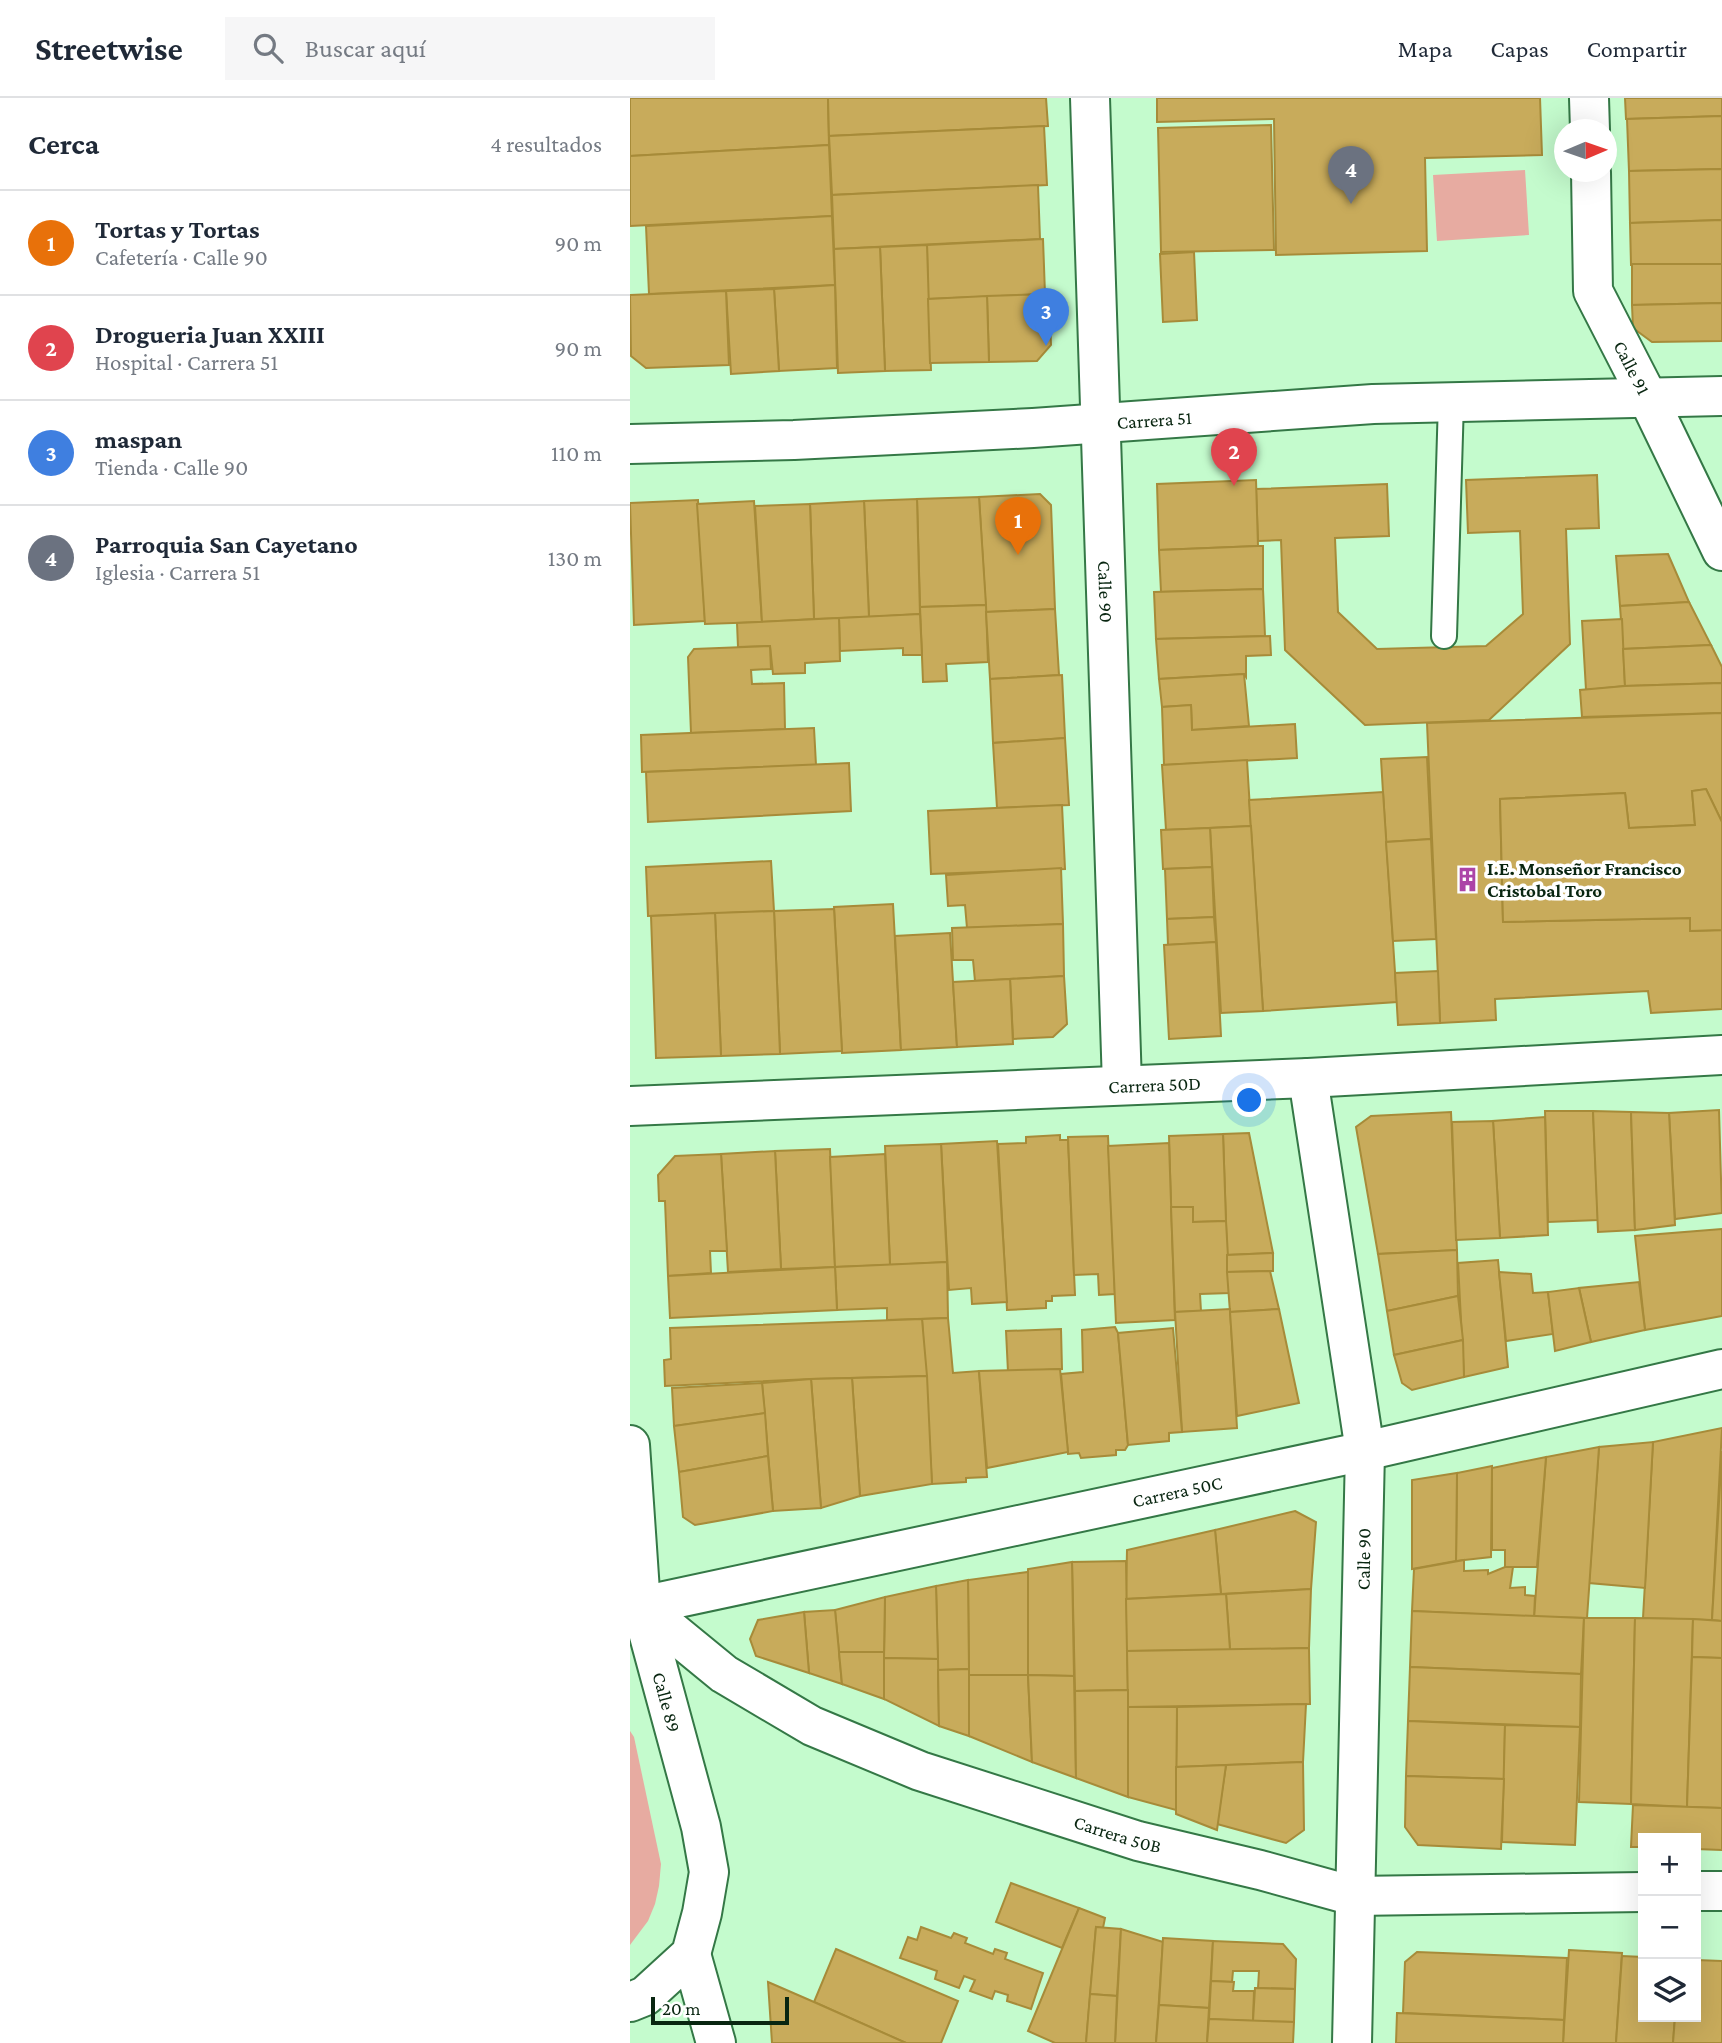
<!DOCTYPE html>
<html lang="es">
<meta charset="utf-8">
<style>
body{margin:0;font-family:"Crimson Pro",serif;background:#f6f6f7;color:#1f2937}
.controls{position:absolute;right:21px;bottom:21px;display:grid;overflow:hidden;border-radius:0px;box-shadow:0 7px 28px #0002}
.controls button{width:63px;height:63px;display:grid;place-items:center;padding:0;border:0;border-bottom:2px solid #e0e1e3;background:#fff;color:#1f2937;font:35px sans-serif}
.compass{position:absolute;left:924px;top:21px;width:63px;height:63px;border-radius:50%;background:#fff;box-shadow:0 7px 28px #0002;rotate:88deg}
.scale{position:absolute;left:21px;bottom:18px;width:138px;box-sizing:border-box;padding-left:7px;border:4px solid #092611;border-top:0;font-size:19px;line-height:24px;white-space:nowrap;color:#092611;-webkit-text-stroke:5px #fff;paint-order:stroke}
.you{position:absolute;left:620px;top:1003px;width:24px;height:24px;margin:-18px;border:5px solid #fff;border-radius:50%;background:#1a73e8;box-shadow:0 0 0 10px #1a73e833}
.badge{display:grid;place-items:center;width:46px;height:46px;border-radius:50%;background:#1a73e8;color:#fff;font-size:23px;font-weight:700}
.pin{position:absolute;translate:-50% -58px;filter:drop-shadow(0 2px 4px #0008)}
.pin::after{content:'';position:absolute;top:37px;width:24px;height:21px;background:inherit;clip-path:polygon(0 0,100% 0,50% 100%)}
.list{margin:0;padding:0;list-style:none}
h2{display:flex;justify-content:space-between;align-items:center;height:91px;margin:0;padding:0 28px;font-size:30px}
h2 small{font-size:23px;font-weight:400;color:#747a83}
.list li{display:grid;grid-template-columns:46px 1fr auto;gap:21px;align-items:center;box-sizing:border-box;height:105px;padding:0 28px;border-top:2px solid #e0e1e3}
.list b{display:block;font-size:26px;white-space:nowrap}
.list p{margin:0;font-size:23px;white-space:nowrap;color:#747a83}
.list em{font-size:23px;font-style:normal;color:#747a83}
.icon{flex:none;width:38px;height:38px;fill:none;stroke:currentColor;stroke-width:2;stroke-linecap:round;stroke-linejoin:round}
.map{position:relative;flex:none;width:1092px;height:1945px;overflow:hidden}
header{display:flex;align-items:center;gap:42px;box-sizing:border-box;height:98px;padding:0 35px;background:#fff;border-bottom:2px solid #e0e1e3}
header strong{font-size:33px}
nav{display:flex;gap:38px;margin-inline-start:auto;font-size:24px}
.search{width:490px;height:63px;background:#f6f6f7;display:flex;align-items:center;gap:18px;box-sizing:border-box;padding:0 24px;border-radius:0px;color:#747a83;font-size:26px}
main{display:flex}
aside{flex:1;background:#fff}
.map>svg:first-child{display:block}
.green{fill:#e7aba1}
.building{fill:#c8ab5b;stroke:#a78b39;stroke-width:2}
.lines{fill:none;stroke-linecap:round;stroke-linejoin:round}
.service-casing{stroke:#347846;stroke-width:28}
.minor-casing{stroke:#347846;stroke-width:42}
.tertiary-casing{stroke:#347846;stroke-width:42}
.service{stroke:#fff;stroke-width:24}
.minor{stroke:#fff;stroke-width:38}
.tertiary{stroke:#fff;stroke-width:38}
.labels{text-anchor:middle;stroke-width:7;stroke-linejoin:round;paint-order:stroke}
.street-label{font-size:19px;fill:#092611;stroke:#fff}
.poi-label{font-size:19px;font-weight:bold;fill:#092611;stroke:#fff;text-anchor:start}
</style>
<header>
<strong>Streetwise</strong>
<div class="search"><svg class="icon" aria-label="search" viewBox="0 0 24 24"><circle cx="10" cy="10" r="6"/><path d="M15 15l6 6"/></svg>Buscar aquí</div>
<nav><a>Mapa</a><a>Capas</a><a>Compartir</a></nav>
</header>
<main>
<aside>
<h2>Cerca<small>4 resultados</small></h2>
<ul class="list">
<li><span class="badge" style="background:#e8710a">1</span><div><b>Tortas y Tortas</b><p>Cafetería · Calle 90</p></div><em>90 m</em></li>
<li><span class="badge" style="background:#e0444e">2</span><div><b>Drogueria Juan XXIII</b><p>Hospital · Carrera 51</p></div><em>90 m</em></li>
<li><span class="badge" style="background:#3f7fe0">3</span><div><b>maspan</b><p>Tienda · Calle 90</p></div><em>110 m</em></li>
<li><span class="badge" style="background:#6b7280">4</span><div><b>Parroquia San Cayetano</b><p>Iglesia · Carrera 51</p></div><em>130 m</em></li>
</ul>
</aside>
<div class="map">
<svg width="1092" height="1945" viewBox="0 0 1092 1945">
<rect width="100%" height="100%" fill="#c4fbcd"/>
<g class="green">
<path d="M895 72 899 137 807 143 803 77Z"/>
<path d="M0 1633 4 1639 31 1766 29 1788 25 1806 18 1823 0 1847Z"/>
</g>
<g class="building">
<path d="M0 0H198L199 47 0 58Z"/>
<path d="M198 0H416L418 28 199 38Z"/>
<path d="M527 0H910L912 57 795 60 797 153 646 157 644 21 527 24Z"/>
<path d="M995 0H1092V18L996 21Z"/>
<path d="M1092 18V71L999 73 997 21Z"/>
<path d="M641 27 644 152 531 154 528 30Z"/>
<path d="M414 28 417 87 202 97 199 38Z"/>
<path d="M199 47 202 118 0 128V58Z"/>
<path d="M1092 71V122L1000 125 999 73Z"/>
<path d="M408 87 410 141 204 151 202 97Z"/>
<path d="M202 118 205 187 19 196 16 128Z"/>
<path d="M1092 122V166L1001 167 1000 125Z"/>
<path d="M413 141 415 196 298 201 297 147Z"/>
<path d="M297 147 301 272 255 273 250 149Z"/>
<path d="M250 149 255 273 208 275 204 151Z"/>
<path d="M564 154 567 222 533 224 530 156Z"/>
<path d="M1002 166H1092V205L1002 207Z"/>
<path d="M205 187 207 270 149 273 144 191Z"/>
<path d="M144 191 149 273 101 276 96 193Z"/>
<path d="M96 193 99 267 16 270 1 258 0 197Z"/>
<path d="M419 196 421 247 407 263 359 264 357 198Z"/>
<path d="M357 198 359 264 300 265 298 201Z"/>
<path d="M1092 205V243L1022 244 1003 230 1002 207Z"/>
<path d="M967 377 969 430 936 431 940 546 859 622 735 627 655 552 651 442 628 443 626 391 757 386 759 438 705 440 708 514 747 551 856 548 893 516 890 433 838 435 836 382Z"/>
<path d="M626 382 628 448 529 452 527 386Z"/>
<path d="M410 396 421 407 425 511 356 514 349 399Z"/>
<path d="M349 399 356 507 290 509 287 401Z"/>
<path d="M287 401 290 516 239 519 234 403Z"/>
<path d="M68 402 75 523 4 527 0 405Z"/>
<path d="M124 403 132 524 75 526 67 406Z"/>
<path d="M234 403 239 519 184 521 180 406Z"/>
<path d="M180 406 184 521 132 524 125 408Z"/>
<path d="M628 448H633V491L531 494 529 452Z"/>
<path d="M1038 456 1059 504 990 508 986 458Z"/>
<path d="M633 491 635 538 526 541 524 494Z"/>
<path d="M1059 504 1081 547 993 551 990 508Z"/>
<path d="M356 507 358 564 316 566 317 583 293 584 290 509Z"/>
<path d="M425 511 429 577 360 581 356 514Z"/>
<path d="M290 516 292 557H273V550L210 553 209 520Z"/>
<path d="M209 520 210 563 175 565V575L143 576 140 548 108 549 107 525Z"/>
<path d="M992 521 995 588 956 592 952 523Z"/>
<path d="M640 538 641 557 616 558V579L614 576 529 581 526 541Z"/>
<path d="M1081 547 1092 569V585L995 588 993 551Z"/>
<path d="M140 548 141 571 121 572 122 586 154 585 155 631 61 635 58 559 64 551Z"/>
<path d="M614 576 619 628 562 632 561 607 532 609 529 581Z"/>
<path d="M432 577 435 640 363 645 360 581Z"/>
<path d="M1092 585V615L952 619 950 592 995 588Z"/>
<path d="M561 607 562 632 665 626 667 660 534 667 532 609Z"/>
<path d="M1092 615V724L1076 691 1062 693 1065 727 999 730 995 695 870 701 873 824 1060 820V833L1092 832V911L1021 915 1018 893 865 901 866 922 810 925 797 625Z"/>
<path d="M184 630 186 667 12 674 11 637Z"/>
<path d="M435 640 439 707 367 710 363 645Z"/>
<path d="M797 659 801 741 756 744 751 661Z"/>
<path d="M617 662 621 728 536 732 532 667Z"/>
<path d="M219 665 221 713 18 724 16 674Z"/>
<path d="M1076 691 1092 724V832L1060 833V820L873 824 870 701 995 695 999 730 1065 727 1062 693Z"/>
<path d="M753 694 767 904 633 913 619 702Z"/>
<path d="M432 707 435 771 301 776 298 713Z"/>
<path d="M621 728 633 913 591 915 580 730Z"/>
<path d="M580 730 582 769 533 771 531 732Z"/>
<path d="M801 741 806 841 763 843 756 744Z"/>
<path d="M141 763 144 813 18 818 16 769Z"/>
<path d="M582 769 584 819 537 821 535 771Z"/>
<path d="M431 770 433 826 337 830 335 807 318 808 316 777Z"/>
<path d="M263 806 271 952 212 955 204 809Z"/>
<path d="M204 811 212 953 150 956 144 813Z"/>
<path d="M144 813 150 956 91 958 85 815Z"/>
<path d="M85 815 91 958 26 960 21 818Z"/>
<path d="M584 819 586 844 538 847 537 821Z"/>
<path d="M433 826 434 878 345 883 343 862H323L322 830Z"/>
<path d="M320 835 327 949 271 952 265 838Z"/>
<path d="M586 844 591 938 539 941 534 847Z"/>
<path d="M808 873 810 925 768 927 765 875Z"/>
<path d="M434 878 437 926 423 939 383 941 380 881Z"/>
<path d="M380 881 383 946 327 949 323 884Z"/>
<path d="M1089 1012 1092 1115 1045 1121 1039 1015Z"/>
<path d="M915 1013H963L968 1122 918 1124Z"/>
<path d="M963 1013 1001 1014 1005 1132 968 1134Z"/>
<path d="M821 1014 827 1152 748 1156 726 1029 741 1018Z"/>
<path d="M1001 1014 1039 1015 1045 1127 1005 1132Z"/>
<path d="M915 1019 918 1137 870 1140 863 1023Z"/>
<path d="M863 1023 870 1140 826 1142 822 1024Z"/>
<path d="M619 1035 643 1155 597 1157 593 1036Z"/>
<path d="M593 1036 596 1123 563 1124V1109H541L539 1038Z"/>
<path d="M430 1037V1042H438L445 1197 422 1198V1203H416V1210L377 1212 368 1046 396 1045V1039Z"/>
<path d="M478 1038 485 1196 469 1197 468 1176 444 1177 438 1039Z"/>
<path d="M367 1043 377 1204 342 1206 341 1190 319 1192 311 1046Z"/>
<path d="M539 1045 545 1222 486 1225 478 1048Z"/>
<path d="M311 1046 317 1164 260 1167 255 1048Z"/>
<path d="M200 1051 205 1169 151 1171 145 1053Z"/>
<path d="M145 1053 151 1171 98 1174 91 1056Z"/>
<path d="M91 1056 97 1153H80L81 1175 38 1178 35 1103H29L28 1077 45 1058Z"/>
<path d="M255 1056 260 1167 205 1169 200 1059Z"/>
<path d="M541 1109H563V1124L596 1123 600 1195 570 1196 571 1213 545 1214Z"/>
<path d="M1092 1131V1218L1015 1232 1005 1138Z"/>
<path d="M827 1152 828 1198 757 1213 748 1156Z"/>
<path d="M643 1155V1173L597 1174V1157Z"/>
<path d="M868 1162 878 1269 834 1279 828 1165Z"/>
<path d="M317 1164 318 1220 257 1222V1210L207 1212 205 1169Z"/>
<path d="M205 1169 207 1212 40 1220 38 1178Z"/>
<path d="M640 1173 649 1211 600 1214 597 1174Z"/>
<path d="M869 1174 901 1176 903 1195 918 1194 923 1236 876 1243Z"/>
<path d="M1009 1184 1015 1232 961 1244 949 1190Z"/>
<path d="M949 1190 961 1244 925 1253 918 1194Z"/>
<path d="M828 1198 833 1242 764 1257 757 1213Z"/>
<path d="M600 1211 607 1330 552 1334 545 1214Z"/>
<path d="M649 1211 669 1305 607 1318 600 1214Z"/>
<path d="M318 1220 323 1275 349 1273 357 1379 336 1380V1384L302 1386 292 1221Z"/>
<path d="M292 1221 297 1278 181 1281 35 1288 34 1262 41 1261 40 1230Z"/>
<path d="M485 1229 488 1235 498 1347 495 1352H486V1357L451 1360 449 1355 438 1356 431 1276 453 1274 452 1232Z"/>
<path d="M543 1230 552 1334 539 1335V1343L498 1347 488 1235Z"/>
<path d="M431 1231 432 1271 378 1274 376 1233Z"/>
<path d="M833 1242 834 1279 782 1292 772 1285 764 1257Z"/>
<path d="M430 1271 438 1354 357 1370 349 1273Z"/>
<path d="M297 1278 302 1386 230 1398 222 1280Z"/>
<path d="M222 1280 230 1398 191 1410 181 1281Z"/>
<path d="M181 1281 191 1410 143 1413 132 1285Z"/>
<path d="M132 1285 135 1315 44 1328 42 1290Z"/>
<path d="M135 1315 138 1358 49 1374 44 1328Z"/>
<path d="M1092 1330 1082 1522 1013 1520 1023 1344Z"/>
<path d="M1023 1344 1015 1490 959 1485 969 1349Z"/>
<path d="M969 1349 957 1520 904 1519 916 1359Z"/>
<path d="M1092 1353V1523L1082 1522Z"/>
<path d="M138 1358 143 1413 65 1427 53 1419 49 1374Z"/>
<path d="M916 1359 907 1469H875V1452H862V1370Z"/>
<path d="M862 1368 861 1459 826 1463 827 1375Z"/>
<path d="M827 1375 826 1463 782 1471V1382Z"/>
<path d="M665 1413 686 1424 681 1491 591 1496 585 1432Z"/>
<path d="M585 1432 591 1496 496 1501 497 1452Z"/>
<path d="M834 1462V1473L858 1472V1476L875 1469H883L880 1490 895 1489V1497L905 1498 904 1519 782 1513 784 1471Z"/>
<path d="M496 1463 498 1592 445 1593 442 1464Z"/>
<path d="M442 1464 444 1578 398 1577V1471Z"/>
<path d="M398 1474V1577H339L338 1482Z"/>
<path d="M338 1482 339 1571 308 1572 306 1488Z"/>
<path d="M306 1488 308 1561 254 1560 255 1499Z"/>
<path d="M681 1491 679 1550 600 1552 596 1496Z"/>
<path d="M596 1496 600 1552 497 1553 496 1501Z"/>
<path d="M255 1499 254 1554H209L205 1512Z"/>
<path d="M205 1512 209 1554 212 1586 179 1575 174 1514Z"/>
<path d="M782 1513 954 1520 951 1576 780 1569Z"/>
<path d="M174 1514 179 1575 126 1558 120 1541 128 1522Z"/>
<path d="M954 1520H1005L1001 1706 949 1704Z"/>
<path d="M1005 1520 1063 1521 1057 1709 1001 1706Z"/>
<path d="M1063 1521 1092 1523V1560L1062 1559Z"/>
<path d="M679 1550 680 1606 498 1609 497 1553Z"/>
<path d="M209 1554H254V1601L212 1586Z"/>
<path d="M1062 1559 1092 1560V1710L1057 1709Z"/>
<path d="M254 1560 308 1561 309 1628 254 1601Z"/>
<path d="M780 1569 951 1576 950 1629 778 1623Z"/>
<path d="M339 1571V1638L309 1628 308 1572Z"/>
<path d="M339 1577H398L402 1664 339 1638Z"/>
<path d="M398 1577 444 1578 446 1680 402 1664Z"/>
<path d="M498 1592V1699L446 1680 445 1593Z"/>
<path d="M676 1606 673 1664 546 1669 547 1609Z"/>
<path d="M498 1609H547L546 1712 498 1699Z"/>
<path d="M778 1623 875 1627 874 1681 776 1678Z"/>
<path d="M875 1627 950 1629 945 1747 872 1744Z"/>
<path d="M673 1664 674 1732 656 1745 587 1726 596 1667Z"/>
<path d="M596 1667 587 1732 546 1716V1669Z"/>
<path d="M776 1678 874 1681 871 1751 788 1747 775 1729Z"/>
<path d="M1003 1707 1092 1710V1752L1066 1751V1740H1013V1749H1001Z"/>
<path d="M381 1785 449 1810 432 1850 366 1824Z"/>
<path d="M449 1810 475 1820 473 1830 466 1829 456 1945H425L398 1933Z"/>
<path d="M291 1829 321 1840 324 1835 337 1840 335 1845 363 1856 365 1851 377 1855 375 1861 413 1875 401 1911 377 1903 378 1897 365 1893 362 1901 340 1893 345 1882 334 1878 329 1890 305 1881 307 1873 270 1860 278 1839 287 1842Z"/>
<path d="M466 1829 491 1831 487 1898 460 1896Z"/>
<path d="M491 1831 533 1844 526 1945H485Z"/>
<path d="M533 1840 583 1843 579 1910 529 1907Z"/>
<path d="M583 1843 653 1846 666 1861 665 1891 628 1890 629 1873H603L602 1884 581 1883Z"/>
<path d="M206 1851 328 1903 311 1945H276L184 1904Z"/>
<path d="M939 1852 992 1855 986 1945H933Z"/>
<path d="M787 1854 937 1860 934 1922 773 1915 775 1864Z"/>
<path d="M992 1858 1013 1859V1919H1045L1043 1945H986Z"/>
<path d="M1066 1862 1092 1863V1945H1043L1045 1919H1066Z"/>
<path d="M581 1883 604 1884 603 1893H624L623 1923 579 1921Z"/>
<path d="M138 1884 184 1904 276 1945H142Z"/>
<path d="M625 1890 665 1891 664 1924 623 1923Z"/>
<path d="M460 1896 487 1898 485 1945H456Z"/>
<path d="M529 1907 579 1910 577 1945H526Z"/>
<path d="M767 1915 934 1922 933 1945H766Z"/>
<path d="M579 1921 664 1924 663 1945H577Z"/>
</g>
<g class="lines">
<defs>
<path id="service" d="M814 538 821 303"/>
<g id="minor">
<path id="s1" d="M460 0 492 987"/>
<path d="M959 0 960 32"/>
<path id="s2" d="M961 74 963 193 1017 298 1092 453"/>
<path id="s3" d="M0 346 164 342 403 330 743 306 1092 298"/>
<path d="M678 980 735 1353 722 1945"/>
<path id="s4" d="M0 1008 678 980 1092 957"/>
<path id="s5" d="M0 1504 11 1508 735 1353 1092 1271"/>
<path id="s6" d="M11 1508 94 1576 182 1628 290 1673 508 1743 630 1772 724 1798 1013 1794"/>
<path d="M1066 1793H1092"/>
<path d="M61 1856 86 1945"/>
</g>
<g id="tertiary">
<path id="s7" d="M0 1347 11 1508 71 1729 79 1774 72 1815 61 1856 15 1898 0 1904"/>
</g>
</defs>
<use href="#service" class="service-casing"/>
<use href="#minor" class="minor-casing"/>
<use href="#tertiary" class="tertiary-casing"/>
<use href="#service" class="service"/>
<use href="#minor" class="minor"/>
<use href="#tertiary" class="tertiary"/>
</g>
<defs>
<symbol id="building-bare" viewBox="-9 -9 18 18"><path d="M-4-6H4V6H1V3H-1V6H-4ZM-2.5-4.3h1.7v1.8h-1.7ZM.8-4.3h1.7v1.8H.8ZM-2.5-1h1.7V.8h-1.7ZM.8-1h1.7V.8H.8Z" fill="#ac44a7" stroke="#fff" stroke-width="2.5" paint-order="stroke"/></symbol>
</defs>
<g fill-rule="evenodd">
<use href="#building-bare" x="820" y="764" width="35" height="35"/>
</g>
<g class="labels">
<g class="street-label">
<text dy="7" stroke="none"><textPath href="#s2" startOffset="205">Calle 91</textPath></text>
<text dy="7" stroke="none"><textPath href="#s3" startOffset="525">Carrera 51</textPath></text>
<text dy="7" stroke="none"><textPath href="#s1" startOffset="494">Calle 90</textPath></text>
<text dy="7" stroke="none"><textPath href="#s4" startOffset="525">Carrera 50D</textPath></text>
<text dy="7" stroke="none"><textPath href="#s5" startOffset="560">Carrera 50C</textPath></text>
<text transform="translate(733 1461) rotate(-89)" y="7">Calle 90</text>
<text dy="7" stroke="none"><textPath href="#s7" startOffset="261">Calle 89</textPath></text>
<text dy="7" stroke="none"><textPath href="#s6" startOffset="534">Carrera 50B</textPath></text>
</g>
<g class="poi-label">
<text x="857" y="777">I.E. Monseñor Francisco<tspan x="857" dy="22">Cristobal Toro</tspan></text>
</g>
</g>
</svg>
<div class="controls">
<button>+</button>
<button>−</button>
<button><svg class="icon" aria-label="layers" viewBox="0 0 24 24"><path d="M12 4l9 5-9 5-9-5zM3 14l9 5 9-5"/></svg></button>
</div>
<svg class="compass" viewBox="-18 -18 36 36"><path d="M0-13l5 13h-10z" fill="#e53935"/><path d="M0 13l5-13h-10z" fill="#747a83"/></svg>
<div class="scale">20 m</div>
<div class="you"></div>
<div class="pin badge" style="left:388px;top:457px;background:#e8710a">1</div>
<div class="pin badge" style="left:604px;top:388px;background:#e0444e">2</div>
<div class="pin badge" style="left:416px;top:248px;background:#3f7fe0">3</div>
<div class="pin badge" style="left:721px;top:106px;background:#6b7280">4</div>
</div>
</main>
